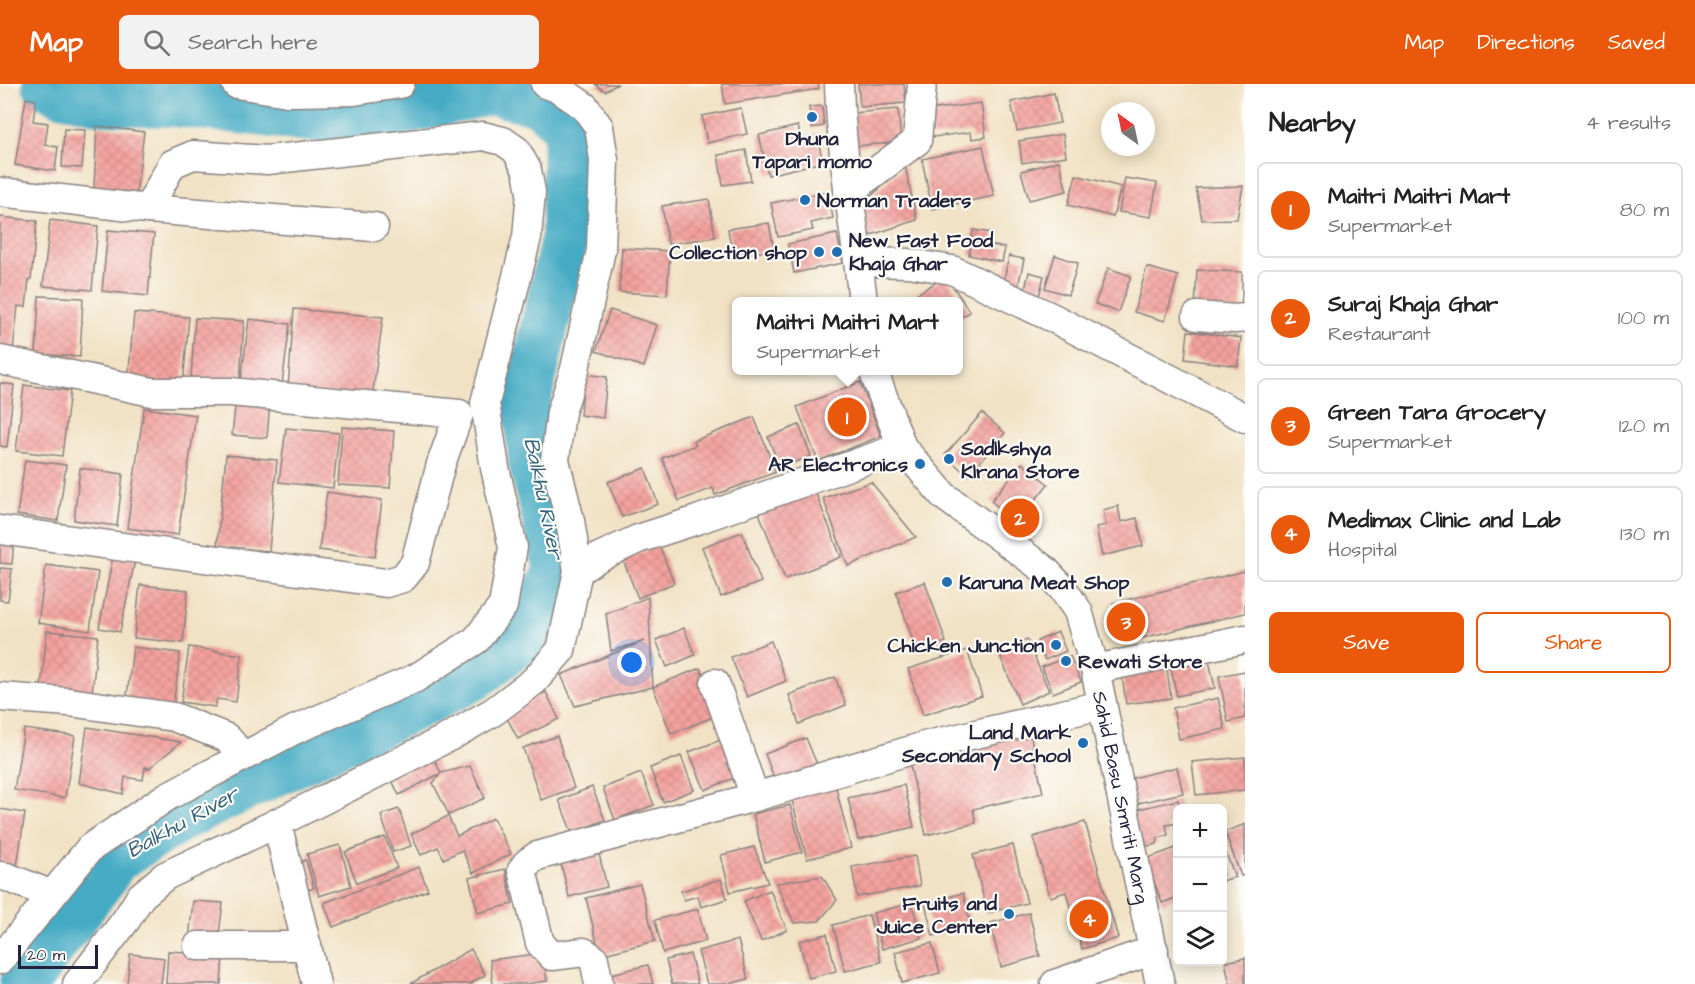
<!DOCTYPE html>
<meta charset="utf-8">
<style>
body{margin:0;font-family:"Architects Daughter",sans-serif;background:#f2f2f2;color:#222}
.controls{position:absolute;right:18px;bottom:18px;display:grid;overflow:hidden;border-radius:9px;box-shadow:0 3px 15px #0003}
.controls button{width:54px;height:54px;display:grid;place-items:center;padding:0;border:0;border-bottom:2px solid #e0e0e0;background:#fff;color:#222;font:30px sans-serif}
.compass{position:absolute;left:1101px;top:18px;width:54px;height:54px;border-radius:50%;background:#fff;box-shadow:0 3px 15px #0003;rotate:327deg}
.scale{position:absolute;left:18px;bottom:15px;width:80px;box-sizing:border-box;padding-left:6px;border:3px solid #22223b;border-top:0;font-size:16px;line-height:21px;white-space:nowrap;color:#22223b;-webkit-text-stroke:4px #fdfcf7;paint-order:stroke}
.you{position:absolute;left:632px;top:579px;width:21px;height:21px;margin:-15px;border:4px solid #fff;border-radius:50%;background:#1a73e8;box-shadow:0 0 0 9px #1a73e833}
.badge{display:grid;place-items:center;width:39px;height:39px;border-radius:50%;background:#ea580c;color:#fff;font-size:20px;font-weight:700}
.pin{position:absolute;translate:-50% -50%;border:3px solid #fff;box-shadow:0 2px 6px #0006}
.popup{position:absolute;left:732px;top:213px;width:231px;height:78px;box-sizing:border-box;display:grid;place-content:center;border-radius:9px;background:#fff;filter:drop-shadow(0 2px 4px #0005);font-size:20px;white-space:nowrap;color:#767676}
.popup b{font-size:22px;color:#222}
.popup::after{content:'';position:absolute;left:50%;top:100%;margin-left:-12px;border:12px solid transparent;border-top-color:#fff}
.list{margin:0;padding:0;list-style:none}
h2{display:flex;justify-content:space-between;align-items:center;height:78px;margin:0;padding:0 24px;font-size:26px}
h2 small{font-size:20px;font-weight:400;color:#767676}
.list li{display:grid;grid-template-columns:39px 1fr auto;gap:18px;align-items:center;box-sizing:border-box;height:96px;margin:0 12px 12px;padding:0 12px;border:2px solid #e0e0e0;border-radius:9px}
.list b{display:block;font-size:22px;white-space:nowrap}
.list p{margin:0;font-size:20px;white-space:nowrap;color:#767676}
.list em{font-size:20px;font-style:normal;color:#767676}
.actions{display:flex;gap:12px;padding:18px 24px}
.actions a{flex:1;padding:14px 0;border:2px solid #ea580c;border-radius:9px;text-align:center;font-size:21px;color:#ea580c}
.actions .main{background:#ea580c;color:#fff}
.icon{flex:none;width:33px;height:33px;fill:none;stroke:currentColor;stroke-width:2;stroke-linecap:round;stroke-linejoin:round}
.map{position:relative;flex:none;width:1245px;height:900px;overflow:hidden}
header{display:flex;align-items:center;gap:36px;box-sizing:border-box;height:84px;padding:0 30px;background:#ea580c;color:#fff}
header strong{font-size:28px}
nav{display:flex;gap:33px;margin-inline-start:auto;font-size:21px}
.search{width:420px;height:54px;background:#f2f2f2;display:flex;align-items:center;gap:15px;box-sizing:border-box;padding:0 21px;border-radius:9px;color:#767676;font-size:22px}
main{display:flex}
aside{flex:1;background:#fff}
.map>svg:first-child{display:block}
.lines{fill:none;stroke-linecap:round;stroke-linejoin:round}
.river{stroke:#45abc4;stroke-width:48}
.building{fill:url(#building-cross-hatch)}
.street-casing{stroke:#8a8280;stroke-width:31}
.street{stroke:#fff;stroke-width:28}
.poi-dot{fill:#1f6fb2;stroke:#fdfcf7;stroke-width:2}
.labels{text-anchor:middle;stroke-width:4.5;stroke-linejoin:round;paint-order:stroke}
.poi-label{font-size:20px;font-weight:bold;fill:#22223b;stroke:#fdfcf7;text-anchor:start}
.street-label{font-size:20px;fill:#22223b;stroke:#fdfcf7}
.water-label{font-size:21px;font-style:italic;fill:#326079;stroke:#fdfcf7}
</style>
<header>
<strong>Map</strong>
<div class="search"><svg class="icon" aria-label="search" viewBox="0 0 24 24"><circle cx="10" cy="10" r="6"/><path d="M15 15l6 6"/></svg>Search here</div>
<nav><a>Map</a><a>Directions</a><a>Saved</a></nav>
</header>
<main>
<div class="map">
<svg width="1245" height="900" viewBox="0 0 1245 900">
<defs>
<pattern id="building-cross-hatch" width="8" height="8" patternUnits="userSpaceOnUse" patternTransform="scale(1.5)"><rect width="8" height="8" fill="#f4a29e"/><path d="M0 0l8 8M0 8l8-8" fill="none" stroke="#d18b89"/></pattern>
</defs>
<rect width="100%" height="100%" fill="#fdfcf7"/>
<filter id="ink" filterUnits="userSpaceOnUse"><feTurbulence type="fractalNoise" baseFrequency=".0167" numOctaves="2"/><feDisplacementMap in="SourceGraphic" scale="12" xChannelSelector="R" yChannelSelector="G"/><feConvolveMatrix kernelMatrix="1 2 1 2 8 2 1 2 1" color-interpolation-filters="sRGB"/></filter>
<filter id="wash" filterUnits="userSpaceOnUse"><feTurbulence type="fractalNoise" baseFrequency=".008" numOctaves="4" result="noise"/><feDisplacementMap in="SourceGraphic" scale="24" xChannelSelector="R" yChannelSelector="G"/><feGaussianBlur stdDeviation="1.35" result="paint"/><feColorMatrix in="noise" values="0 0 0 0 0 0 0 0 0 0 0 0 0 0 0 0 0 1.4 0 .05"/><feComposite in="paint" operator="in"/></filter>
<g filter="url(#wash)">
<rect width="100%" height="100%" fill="#f1e2c5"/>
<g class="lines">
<path class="river" d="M24 900 104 793 114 776 182 733 416 622 474 593 529 550 558 485 532 378 527 318 565 153 567 44 540 18 491 7 390 30 336 37 175 19 104 17 61 8 46 0"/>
</g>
<g id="blocks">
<g class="building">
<path d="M595 0H618L605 7Z"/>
<path d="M722 0H818L819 5 725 20Z"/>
<path d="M858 0H904L906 19 860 23Z"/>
<path d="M1054 9 1060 39 1017 47 1011 18Z"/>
<path d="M26 14 36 16 33 37 48 39 45 61 58 63 55 87 15 81Z"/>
<path d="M981 19 986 53 972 55 971 48 933 53 929 26Z"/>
<path d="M822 22 824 42 812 44 809 23Z"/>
<path d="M741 24 747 50 707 59 702 32Z"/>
<path d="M898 25 901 58 856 62 853 29Z"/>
<path d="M97 42 144 48 136 111 94 104Z"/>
<path d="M798 42 801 56 817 52 823 78 768 91 759 51Z"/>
<path d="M64 45 85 46 82 84 62 83Z"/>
<path d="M1063 50 1066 72 1022 79 1019 57Z"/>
<path d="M983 62 994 112 932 125 922 75Z"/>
<path d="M746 66 751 97 723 101 718 71Z"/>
<path d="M1059 77 1067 107 1029 116 1021 87Z"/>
<path d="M905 82 917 136 868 152 861 121Z"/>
<path d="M1076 91 1121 103 1113 133 1068 121Z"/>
<path d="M1125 94 1157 99 1151 133 1119 128Z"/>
<path d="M1243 102 1237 135 1202 136 1196 104Z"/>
<path d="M828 108 833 134 811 139 813 146 778 153 771 119Z"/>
<path d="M709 115 715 153 668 160 662 122Z"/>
<path d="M0 133 37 137 31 195H29L26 223 18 222 13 266 0 265Z"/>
<path d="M50 136 98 142 92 206 43 202Z"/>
<path d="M769 139 774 166 732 172 728 145Z"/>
<path d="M108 146 154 150 148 212 102 207Z"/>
<path d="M973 146 993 149 991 161 1005 164 1002 178 969 171Z"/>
<path d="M837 150 843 179 794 189 788 160Z"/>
<path d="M622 164 670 167 667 211 619 208Z"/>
<path d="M1055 171 1078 179 1068 211 1045 204Z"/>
<path d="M1009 172 1024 175 1018 203 1003 200Z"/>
<path d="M1147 183 1178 192 1165 237 1134 228Z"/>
<path d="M1108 184 1131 192 1118 228 1095 220Z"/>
<path d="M1197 186 1242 188V211L1240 227 1195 225Z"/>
<path d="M1029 188 1044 192 1039 212 1024 209Z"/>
<path d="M946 192 970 228 958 235V218H904Z"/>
<path d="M39 212 83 214 80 273 36 270Z"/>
<path d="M294 225 383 233 372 314 288 304Z"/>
<path d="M610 226 657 241 644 283 596 267Z"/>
<path d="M134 229 189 233 183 301 128 297Z"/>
<path d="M195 234 244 237 240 296 191 294Z"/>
<path d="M249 235 290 240 282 301 241 297Z"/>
<path d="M1188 247 1241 254 1238 282 1185 275Z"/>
<path d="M585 290 607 293 603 334 580 331Z"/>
<path d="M860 298 881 352 818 377 797 323Z"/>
<path d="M0 299 14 301 7 363 0 362Z"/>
<path d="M24 301 70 307 62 372 16 367Z"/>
<path d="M236 314 270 317 267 354 232 351Z"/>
<path d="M144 324 196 331 178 451 127 444Z"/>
<path d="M982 329 1005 349 968 392 945 371Z"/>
<path d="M754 333 776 388 715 411 713 404 679 417 662 374 696 361 694 357Z"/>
<path d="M799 341 811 372 780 384 768 353Z"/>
<path d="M342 343 394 347 390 404 338 401Z"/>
<path d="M286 344 339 349 333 404 279 398Z"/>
<path d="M226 371 277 376 269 467 217 462Z"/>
<path d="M25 376 66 381 58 437 17 431Z"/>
<path d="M1022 379 1048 400 1017 439 991 417Z"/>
<path d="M80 384 123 390 117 442 74 436Z"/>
<path d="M645 384 658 420 622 433 608 398Z"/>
<path d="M871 398 916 453 848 482 823 414Z"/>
<path d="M815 407 841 473 785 495 759 429Z"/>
<path d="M327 408 382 416 375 473 319 466Z"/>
<path d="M1118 422 1121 438 1137 434 1143 462 1102 472 1096 443 1106 441 1103 426Z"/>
<path d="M742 448 761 498 721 513 702 463Z"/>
<path d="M0 455 14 456 12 480 0 479Z"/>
<path d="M659 461 674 499 638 514 623 476Z"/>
<path d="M113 472 135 476 120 548 99 544Z"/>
<path d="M46 481 98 488 90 547 38 539Z"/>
<path d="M0 484 12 485 8 517 0 516Z"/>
<path d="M1245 487V529L1122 559 1113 519Z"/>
<path d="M925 498 946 558 917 568 896 508Z"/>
<path d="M140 501 188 506 183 559 134 554Z"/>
<path d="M648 513 653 603 700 584 718 631 671 650 653 603 575 622 561 591 644 557 611 567 606 530Z"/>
<path d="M684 544 695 571 667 583 656 556Z"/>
<path d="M47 547 98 552 91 619 40 613Z"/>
<path d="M1058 548 1066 567 1045 576 1037 557Z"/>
<path d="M1027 555 1049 607 1020 620 998 567Z"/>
<path d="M771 557 786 597 747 613 731 573Z"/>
<path d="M133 563 180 569 173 624 126 620Z"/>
<path d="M189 563 242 571 236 618 217 615 215 623 181 618Z"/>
<path d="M967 566 982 612 923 631 908 585Z"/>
<path d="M1207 567 1215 604 1177 612 1169 576Z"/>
<path d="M1070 572 1081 598 1053 609 1042 583Z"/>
<path d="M1167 585 1171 614 1126 620 1122 591Z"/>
<path d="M1245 587V634L1228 638 1219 592Z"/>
<path d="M835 593 846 621 799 640 789 611Z"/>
<path d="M546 608 559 635 518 655 504 628Z"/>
<path d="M1218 614 1225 645 1179 655 1173 624Z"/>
<path d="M87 643 181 658 147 686V683H145L143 696 125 693 123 710 79 699Z"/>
<path d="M24 645 75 652 65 714 14 706Z"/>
<path d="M1030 649 1043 709 973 725 976 739 926 751 909 677Z"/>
<path d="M557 652 574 704 541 716 523 664Z"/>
<path d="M726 654 741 691 705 706 689 668Z"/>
<path d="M806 654 819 685 777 702 765 670Z"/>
<path d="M681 672 694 706 663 718 650 684Z"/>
<path d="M433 673 441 689 470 682 485 714 449 731 433 699 441 689 399 711 391 694Z"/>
<path d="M1245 673V706L1196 711 1192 678Z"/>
<path d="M1177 683 1183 709 1134 720 1128 695Z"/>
<path d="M641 689 654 721 615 736 603 704Z"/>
<path d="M835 700 851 764 807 775 791 712Z"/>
<path d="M904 701 914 743 858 756 848 714Z"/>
<path d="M592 703 605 736 572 749 559 716Z"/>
<path d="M1178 716 1180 724H1178V739L1166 741 1168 751 1158 754 1157 760 1138 764 1130 727Z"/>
<path d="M790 721 802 768 765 778 753 730Z"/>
<path d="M0 725 25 729 17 782 0 780Z"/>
<path d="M399 725 411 762 393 768 381 731Z"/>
<path d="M448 732 457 752 493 734 511 770 473 789 462 766 444 775 438 763 421 771 411 750Z"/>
<path d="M1085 738 1118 854 1082 865 1066 808 1050 813 1033 753Z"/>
<path d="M1245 740V791L1241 792 1225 748Z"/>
<path d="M385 753 397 784 357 799 345 768Z"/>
<path d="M1222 758 1235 793 1222 797Z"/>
<path d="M340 761 351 802 319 812 307 770Z"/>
<path d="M1013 761 1027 819 987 829 973 771Z"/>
<path d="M754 763 768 799 730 808 721 771Z"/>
<path d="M1178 763V813L1162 819 1146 775Z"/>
<path d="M599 770 607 803 569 813 561 780Z"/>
<path d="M915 772 920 802 857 813 852 783Z"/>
<path d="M306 776 314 804 297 810 288 781Z"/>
<path d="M419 783 428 806 333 843 324 819Z"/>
<path d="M505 785 513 820 478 829 469 794Z"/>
<path d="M822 792 837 816 819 837 794 839 776 799Z"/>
<path d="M721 795 727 815 701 823 698 812 684 816 681 807Z"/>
<path d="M640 800 655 857 600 871 586 814Z"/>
<path d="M770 806 787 846 761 857 744 817Z"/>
<path d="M963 809 971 842 933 852 925 819Z"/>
<path d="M193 817 223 819 218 858 189 855Z"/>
<path d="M912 819 921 854 882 865 873 829Z"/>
<path d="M698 825 706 857 663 869 655 836Z"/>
<path d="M1029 829 1040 872 1001 883 990 839Z"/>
<path d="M869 831 881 878 845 887 833 841Z"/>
<path d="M827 850 836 887 809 894 799 857Z"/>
<path d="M738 856 748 895 729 900H707L698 867Z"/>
<path d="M932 859 940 889 902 899 895 868Z"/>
<path d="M471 865 485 891 471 899 472 900H410Z"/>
<path d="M168 867 223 870 221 900H166Z"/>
<path d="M543 869 547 897 525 900H493L490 876Z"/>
<path d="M130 870 164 874 161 900H127Z"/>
<path d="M690 870 698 900H672L666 876Z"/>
<path d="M1245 874V900H1230L1225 878Z"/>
<path d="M648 881 653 900H605L603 892Z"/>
</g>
</g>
</g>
<g filter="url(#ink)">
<use href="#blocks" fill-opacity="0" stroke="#8a8280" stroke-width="1.5"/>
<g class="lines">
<defs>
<g id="street">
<path d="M236 0 288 8 291 0"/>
<path d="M545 0 558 4 585 23 599 43 604 76 601 166 575 285 561 328 555 376 570 437 578 487"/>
<path d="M839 0C841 73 855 145 863 218"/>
<path d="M288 8 354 7 400 0"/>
<path d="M0 108 148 125 172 80 193 71 267 76 483 52 503 57 516 66 527 86 531 108 527 153 485 319 495 384 513 463 503 522 476 556 416 594 294 646 168 712 90 764 0 876"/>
<path d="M848 108 917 57 922 0"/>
<path d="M148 125 374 143"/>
<path d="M859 178 909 179 952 186 1053 234 1245 334"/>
<path d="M1197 232 1235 235 1245 234"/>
<path d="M0 276 152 308H231L459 330 441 380 415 479 403 494 386 499 0 446"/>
<path id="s1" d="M873 286 902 363 944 412 1045 486 1062 504 1078 527 1095 585 1160 900"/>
<path d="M1095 585 1245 555"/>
<path d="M0 613 69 618 174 633 227 654 243 672"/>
<path d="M755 713 928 661 1102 621"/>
<path d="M277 739 316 900"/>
<path d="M0 792 7 793 52 811"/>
<path d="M198 862H307"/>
<path d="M77 900 126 836 141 812 165 792 277 739 449 653 493 628 534 597 561 566 578 487 599 473 638 455 697 436 902 363"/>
<path d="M599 900 594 875 584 868 552 872 540 859 522 786 527 779 537 772 755 713 715 599"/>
<path d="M1055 900 1154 866"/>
</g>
</defs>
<use href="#street" class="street-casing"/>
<use href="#street" class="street"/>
</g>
</g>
<g class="poi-dot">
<circle cx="812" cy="33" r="6"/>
<circle cx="805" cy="116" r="6"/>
<circle cx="819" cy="168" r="6"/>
<circle cx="837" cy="168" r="6"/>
<circle cx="949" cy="375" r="6"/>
<circle cx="920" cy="380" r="6"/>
<circle cx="947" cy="498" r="6"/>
<circle cx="1056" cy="561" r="6"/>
<circle cx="1066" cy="577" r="6"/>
<circle cx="1083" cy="659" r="6"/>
<circle cx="1009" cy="830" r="6"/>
</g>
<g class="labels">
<g class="poi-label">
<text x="812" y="61" text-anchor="middle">Dhuna<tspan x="812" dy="23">Tapari momo</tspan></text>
<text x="817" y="123">Norman Traders</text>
<text x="849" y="163">New Fast Food<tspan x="849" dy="23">Khaja Ghar</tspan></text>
<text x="807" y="175" text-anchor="end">Collection shop</text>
<text x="961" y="371">Sadlkshya<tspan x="961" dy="23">Klrana Store</tspan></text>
<text x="908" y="387" text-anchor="end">AR Electronics</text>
<text x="959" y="505">Karuna Meat Shop</text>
<text x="1044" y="568" text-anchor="end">Chicken Junction</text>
<text x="1078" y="584">Rewati Store</text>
<text x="1071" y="655" text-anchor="end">Land Mark<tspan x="1071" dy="23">Secondary School</tspan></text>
<text x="997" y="826" text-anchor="end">Fruits and<tspan x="997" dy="23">Juice Center</tspan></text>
</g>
<g class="street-label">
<text dy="7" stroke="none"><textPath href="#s1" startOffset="516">Sahid Basu Smriti Marg</textPath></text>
</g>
<g class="water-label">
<text transform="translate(544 414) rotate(78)" y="7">Balkhu River</text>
<text transform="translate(182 738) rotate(-29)" y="7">Balkhu River</text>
</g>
</g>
</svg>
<div class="controls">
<button>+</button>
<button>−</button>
<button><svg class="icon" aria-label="layers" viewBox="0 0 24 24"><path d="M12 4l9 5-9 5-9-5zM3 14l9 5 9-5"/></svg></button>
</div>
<svg class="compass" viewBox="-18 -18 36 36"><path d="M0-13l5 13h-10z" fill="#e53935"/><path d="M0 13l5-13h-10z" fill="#767676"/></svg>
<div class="scale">20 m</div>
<div class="you"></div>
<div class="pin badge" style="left:847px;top:333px">1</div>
<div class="popup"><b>Maitri Maitri Mart</b>Supermarket</div>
<div class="pin badge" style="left:1020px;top:434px">2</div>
<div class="pin badge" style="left:1126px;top:538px">3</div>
<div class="pin badge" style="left:1089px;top:835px">4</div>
</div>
<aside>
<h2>Nearby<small>4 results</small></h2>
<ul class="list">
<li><span class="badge">1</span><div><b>Maitri Maitri Mart</b><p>Supermarket</p></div><em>80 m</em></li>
<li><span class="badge">2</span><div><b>Suraj Khaja Ghar</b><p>Restaurant</p></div><em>100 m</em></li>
<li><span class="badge">3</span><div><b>Green Tara Grocery</b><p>Supermarket</p></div><em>120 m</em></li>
<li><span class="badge">4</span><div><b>Medimax Clinic and Lab</b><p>Hospital</p></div><em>130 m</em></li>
</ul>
<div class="actions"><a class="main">Save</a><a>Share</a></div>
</aside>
</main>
